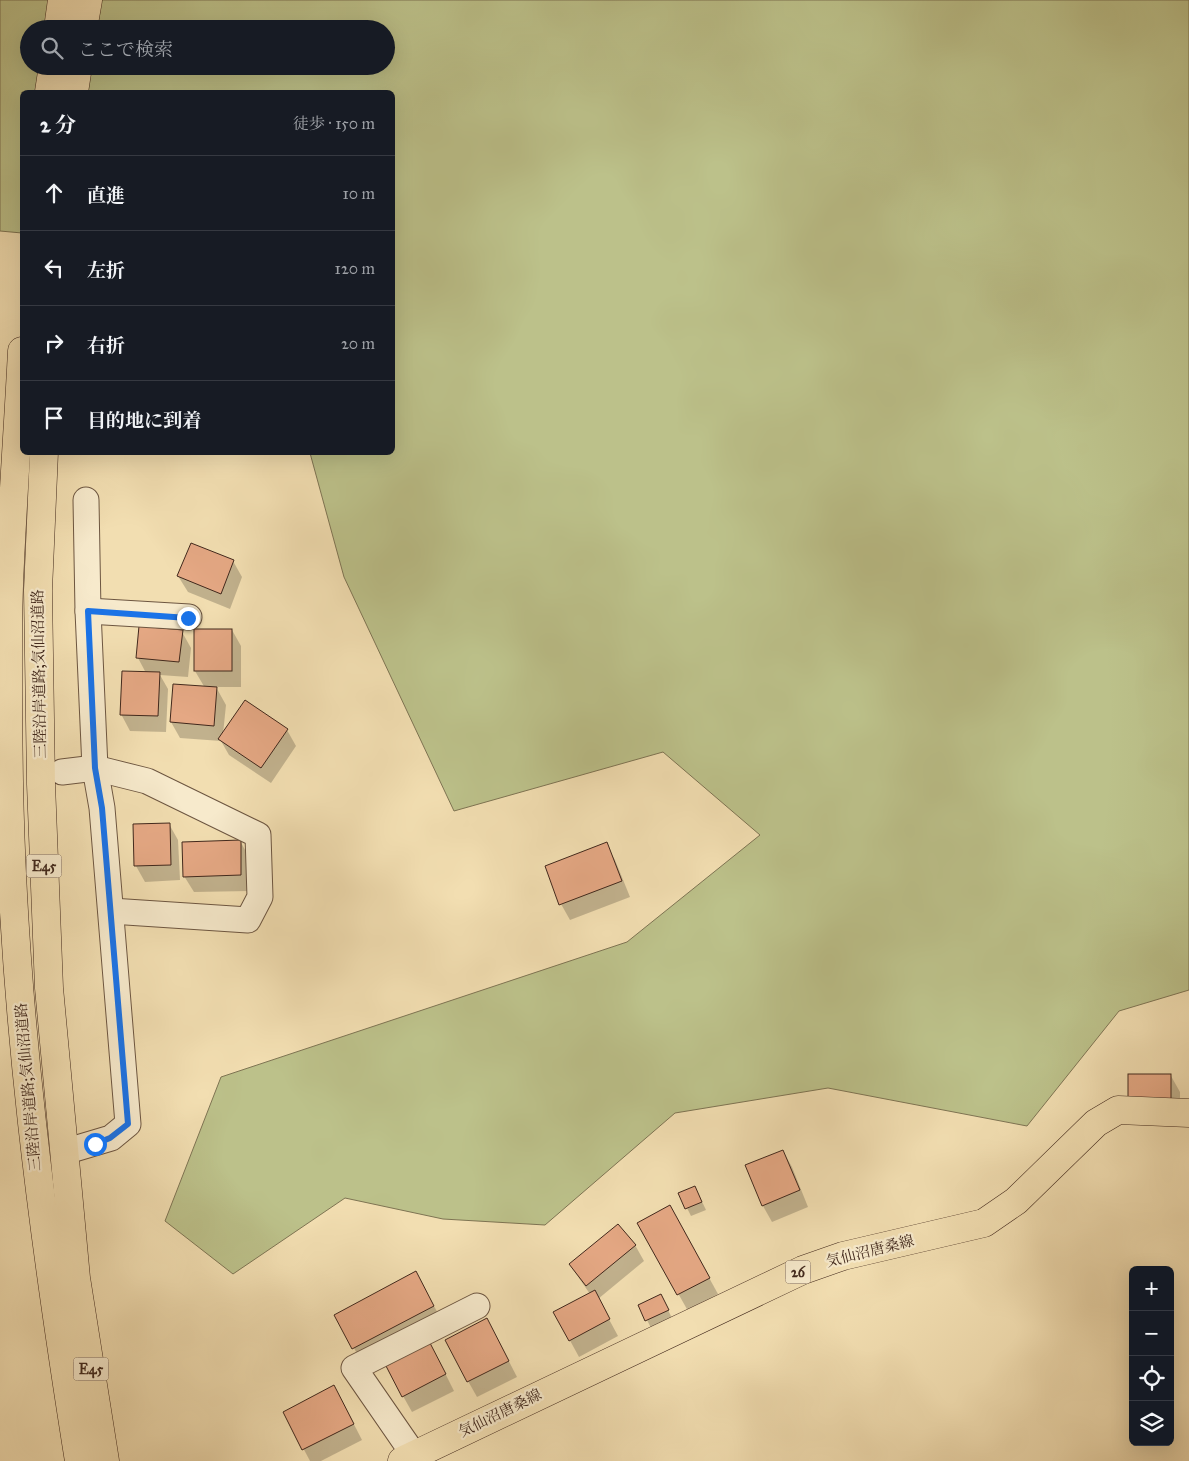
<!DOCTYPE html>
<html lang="ja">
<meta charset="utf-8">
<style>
body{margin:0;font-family:"IM FELL Great Primer","Noto Serif JP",serif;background:#242831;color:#f1f3f6}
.controls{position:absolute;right:15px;bottom:15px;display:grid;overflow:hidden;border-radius:8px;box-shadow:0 5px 20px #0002}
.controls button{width:45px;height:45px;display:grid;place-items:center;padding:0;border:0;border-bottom:1px solid #363941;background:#171b24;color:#f1f3f6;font:25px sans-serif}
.stop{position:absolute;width:15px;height:15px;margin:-11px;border:4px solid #1a73e8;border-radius:50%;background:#fff}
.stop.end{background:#1a73e8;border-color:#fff;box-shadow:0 1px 5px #0008}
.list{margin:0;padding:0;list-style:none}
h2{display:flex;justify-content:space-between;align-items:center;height:65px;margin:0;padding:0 20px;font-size:21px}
h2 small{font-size:16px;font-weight:400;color:#9ea1a6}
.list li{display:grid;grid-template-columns:32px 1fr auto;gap:15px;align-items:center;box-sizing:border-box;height:75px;padding:0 20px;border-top:1px solid #363941}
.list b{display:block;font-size:19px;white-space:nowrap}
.list em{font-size:16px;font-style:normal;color:#9ea1a6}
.icon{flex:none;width:28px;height:28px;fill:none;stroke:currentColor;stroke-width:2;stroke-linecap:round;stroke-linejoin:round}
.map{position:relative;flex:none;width:1189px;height:1461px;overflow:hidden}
.search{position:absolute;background:#171b24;box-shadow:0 5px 20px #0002;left:20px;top:20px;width:375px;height:55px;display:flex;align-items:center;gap:12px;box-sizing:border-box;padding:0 18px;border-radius:28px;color:#9ea1a6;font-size:19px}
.panel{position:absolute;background:#171b24;box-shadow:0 5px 20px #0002;left:20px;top:90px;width:375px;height:365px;border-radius:8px}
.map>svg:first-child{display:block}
.green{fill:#bcc18a;stroke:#7e7453;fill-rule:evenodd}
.shadow{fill:#0003}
.building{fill:#e5a884;stroke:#41281c}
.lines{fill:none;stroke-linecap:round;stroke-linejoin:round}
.minor-casing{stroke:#6d5641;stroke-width:27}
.primary-casing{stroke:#41281c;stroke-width:29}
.motorway-casing{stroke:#41281c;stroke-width:29}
.minor{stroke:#f7eacc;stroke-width:25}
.primary{stroke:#f2deb1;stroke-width:28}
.motorway{stroke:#f2deb1;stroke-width:28}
.route{stroke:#1a73e8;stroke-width:6}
.labels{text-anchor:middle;stroke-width:4.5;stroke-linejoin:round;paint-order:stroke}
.shield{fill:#f7eacc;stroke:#786251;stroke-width:1}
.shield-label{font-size:14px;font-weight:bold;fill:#41281c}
.street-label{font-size:15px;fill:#41281c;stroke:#f7eacc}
</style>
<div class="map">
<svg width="1189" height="1461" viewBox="0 0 1189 1461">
<rect width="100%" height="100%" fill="#f2deb1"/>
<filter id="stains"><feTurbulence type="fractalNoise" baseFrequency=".004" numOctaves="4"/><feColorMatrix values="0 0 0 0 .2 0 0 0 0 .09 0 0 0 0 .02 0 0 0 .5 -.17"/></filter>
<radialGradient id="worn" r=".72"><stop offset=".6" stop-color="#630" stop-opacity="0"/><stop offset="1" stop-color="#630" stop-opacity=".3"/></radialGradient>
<path class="green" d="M0 0H1189V990L1119 1011 1027 1126 828 1088 675 1113 545 1225 443 1219 345 1198 233 1274 165 1221 221 1077 627 942 760 835 663 752 454 811 344 577 310 453 392 452V92H22V233L0 231ZM29 29H386V66H29Z"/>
<g class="shadow">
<path d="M233 561 242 577 230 609 188 592 178 576Z"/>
<path d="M196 630H232L241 646V687H216L226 705 223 734 287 730 296 746 271 783 229 755 221 741 180 738 171 722 205 688 195 671Z"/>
<path d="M182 632 191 648 188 677 160 675 168 689 166 732 130 731 121 714 146 673 138 658Z"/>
<path d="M169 824 178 840 180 880 145 882 136 866Z"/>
<path d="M240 841 249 857 250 891 194 892 184 876Z"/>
<path d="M606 844 615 860 630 897 570 920 561 904Z"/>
<path d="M1171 1076 1180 1092V1116L1138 1115Z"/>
<path d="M783 1151 792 1167 808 1207 772 1222 763 1206 747 1166Z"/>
<path d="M695 1187 706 1210 691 1216 680 1194Z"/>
<path d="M679 1223 718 1294 688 1311 639 1224Z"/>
<path d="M635 1245 644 1261 598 1299 618 1336 579 1357 555 1313 590 1294 570 1265Z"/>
<path d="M416 1273 447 1330 367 1372 336 1315Z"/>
<path d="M665 1304 672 1318 651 1328 640 1306Z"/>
<path d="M496 1336 517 1377 477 1397 468 1381Z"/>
<path d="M439 1361 454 1391 412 1412 403 1396Z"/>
<path d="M343 1403 362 1440 321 1461H310L284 1412Z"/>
</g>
<g class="building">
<path d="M191 543 234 560 221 594 177 576Z"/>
<path d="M139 626 183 630 179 662 136 658Z"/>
<rect x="194" y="629" width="38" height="42"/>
<path d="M122 671 160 672 158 716 120 715Z"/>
<path d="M173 684 217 687 214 726 170 722Z"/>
<path d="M245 700 288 729 261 768 218 739Z"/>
<path d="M170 823 171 865 134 866 133 824Z"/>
<path d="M241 840V875L183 877 182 842Z"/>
<path d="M607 842 622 881 559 905 545 866Z"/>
<rect x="1128" y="1074" width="43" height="26"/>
<path d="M783 1150 800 1190 762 1206 745 1165Z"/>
<path d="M695 1186 702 1202 685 1209 678 1193Z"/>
<path d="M670 1205 710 1278 677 1295 637 1223Z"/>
<path d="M618 1224 636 1245 586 1286 569 1264Z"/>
<path d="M416 1271 434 1306 352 1349 334 1315Z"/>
<path d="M595 1290 610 1319 569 1341 553 1312Z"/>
<path d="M661 1294 669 1310 645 1321 638 1305Z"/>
<path d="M487 1318 509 1361 467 1382 445 1340Z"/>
<path d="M430 1343 446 1374 402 1397 386 1366Z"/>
<path d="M334 1385 354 1424 302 1450 283 1412Z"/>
</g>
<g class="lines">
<defs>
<g id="minor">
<path d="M88 611 189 617"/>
<path d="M62 772 95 768 147 781 258 835 260 897 248 920 111 911"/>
<path d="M64 1152 111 1138 128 1124 102 808 95 768 88 611 86 500"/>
<path d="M414 1455 354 1368 477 1306"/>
</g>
<path id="primary" d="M402 1461 803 1270 843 1256 984 1223 1016 1201 1096 1123 1118 1110 1189 1113"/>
<g id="motorway">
<path d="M58 29 62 0"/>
<path d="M83 29 88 0"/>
<path d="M49 92 53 66"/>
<path d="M74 92 78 66"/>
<path d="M22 351C18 430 12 508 9 586 7 651 8 717 9 782 13 1010 43 1236 79 1461"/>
<path d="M44 452 38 590 41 784 49 988 76 1278 105 1461"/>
</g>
</defs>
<use href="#minor" class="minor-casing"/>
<use href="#primary" class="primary-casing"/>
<use href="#motorway" class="motorway-casing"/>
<use href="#minor" class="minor"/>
<use href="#primary" class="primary"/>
<use href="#motorway" class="motorway"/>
</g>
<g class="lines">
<path class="route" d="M95 1144 110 1138 128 1124 102 808 95 768 88 611 188 618"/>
</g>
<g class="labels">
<g class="shield">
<rect x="26.5" y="854.5" width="35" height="23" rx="4"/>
<rect x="785.5" y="1260.5" width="25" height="23" rx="4"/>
<rect x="73.5" y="1357.5" width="35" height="23" rx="4"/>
</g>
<g class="shield-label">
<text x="44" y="871">E45</text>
<text x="798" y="1277">26</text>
<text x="91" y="1374">E45</text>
</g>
<g class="street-label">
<text transform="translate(39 674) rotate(-91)" y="5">三陸沿岸道路;気仙沼道路</text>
<text transform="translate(28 1087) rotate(-95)" y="5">三陸沿岸道路;気仙沼道路</text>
<text transform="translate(870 1251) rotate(-14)" y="5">気仙沼唐桑線</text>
<text transform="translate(500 1413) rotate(-26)" y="5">気仙沼唐桑線</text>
</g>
</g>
<rect width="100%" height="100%" filter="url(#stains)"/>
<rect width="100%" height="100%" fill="url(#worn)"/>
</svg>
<div class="controls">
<button>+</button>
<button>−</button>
<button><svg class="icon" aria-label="locate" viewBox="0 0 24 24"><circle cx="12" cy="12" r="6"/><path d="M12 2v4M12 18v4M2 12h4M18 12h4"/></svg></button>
<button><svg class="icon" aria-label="layers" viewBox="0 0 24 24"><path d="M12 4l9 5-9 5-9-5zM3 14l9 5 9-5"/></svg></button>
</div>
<div class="stop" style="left:95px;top:1144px"></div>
<div class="stop end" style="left:188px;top:618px"></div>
<div class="search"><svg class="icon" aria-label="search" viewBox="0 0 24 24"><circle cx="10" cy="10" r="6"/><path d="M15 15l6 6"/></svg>ここで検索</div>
<section class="panel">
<h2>2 分<small>徒歩 · 150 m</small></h2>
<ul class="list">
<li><svg class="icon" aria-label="ahead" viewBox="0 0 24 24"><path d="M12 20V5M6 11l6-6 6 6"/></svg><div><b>直進</b></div><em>10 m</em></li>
<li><svg class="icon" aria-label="left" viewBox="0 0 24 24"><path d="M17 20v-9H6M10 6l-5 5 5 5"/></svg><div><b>左折</b></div><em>120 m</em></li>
<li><svg class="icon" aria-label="right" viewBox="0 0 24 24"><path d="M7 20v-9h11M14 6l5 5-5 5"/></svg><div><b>右折</b></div><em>20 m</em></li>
<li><svg class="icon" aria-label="arrive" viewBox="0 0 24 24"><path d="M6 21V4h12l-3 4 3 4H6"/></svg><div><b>目的地に到着</b></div></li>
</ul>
</section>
</div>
